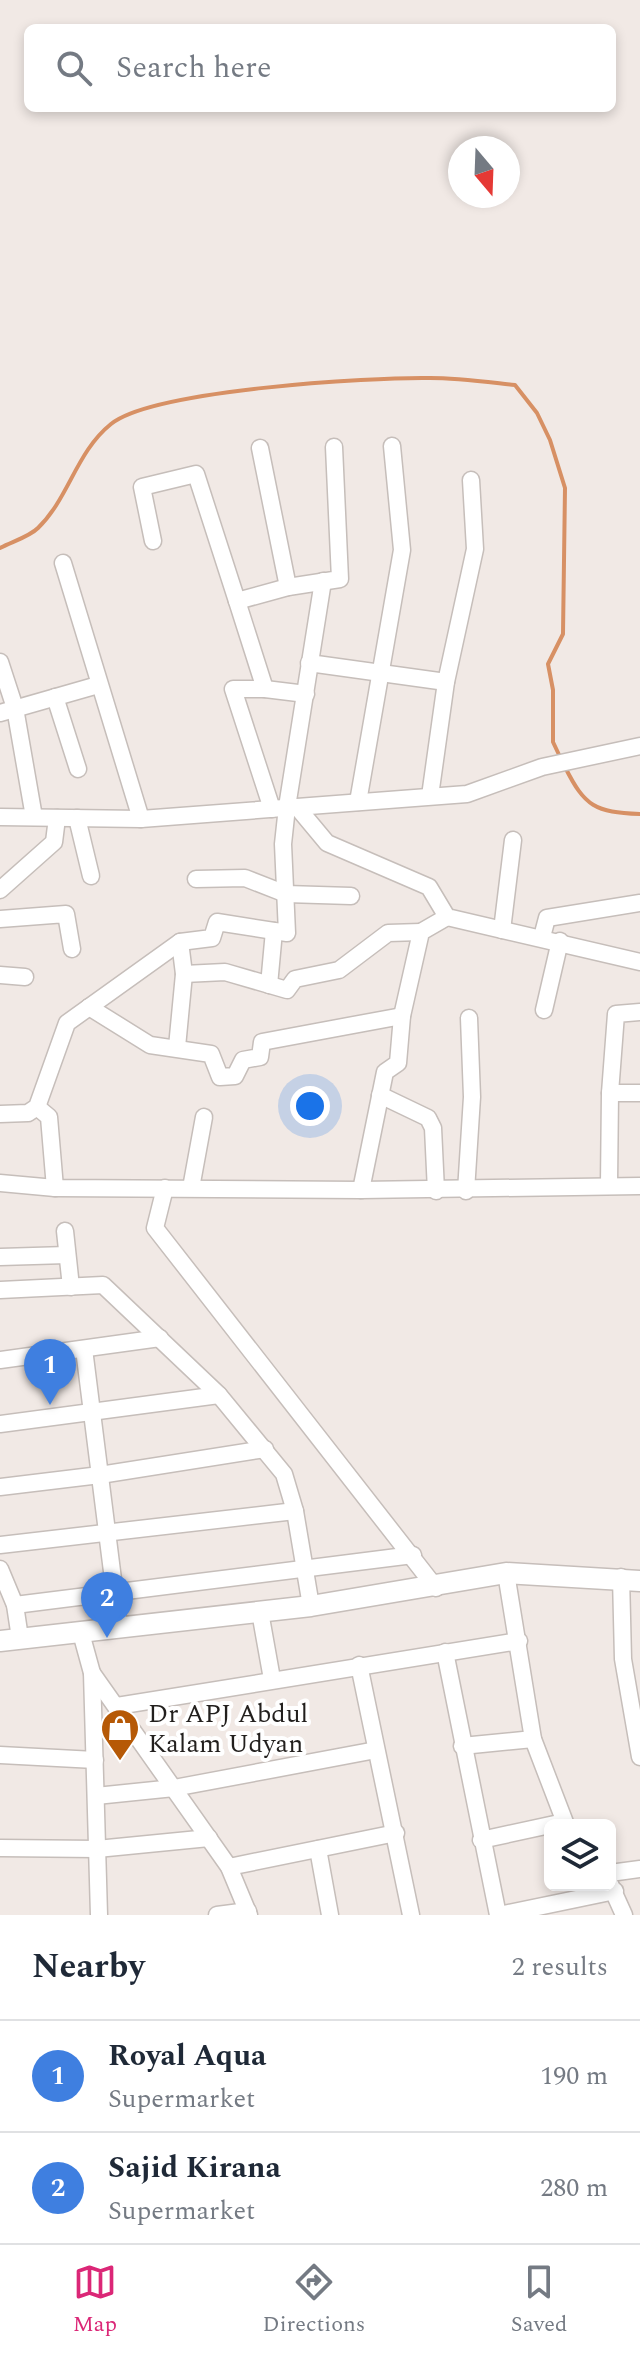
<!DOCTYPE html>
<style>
body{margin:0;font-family:Spectral,serif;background:#f2f2f3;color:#1f2937}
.controls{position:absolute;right:24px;bottom:24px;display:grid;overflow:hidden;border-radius:12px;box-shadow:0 4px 12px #0003}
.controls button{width:72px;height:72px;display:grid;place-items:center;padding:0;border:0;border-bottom:2px solid #e0e1e3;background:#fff;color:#1f2937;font:40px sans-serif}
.compass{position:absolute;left:448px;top:136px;width:72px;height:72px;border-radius:50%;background:#fff;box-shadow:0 4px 12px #0003;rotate:161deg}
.you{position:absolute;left:310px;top:1106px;width:28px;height:28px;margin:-20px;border:6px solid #fff;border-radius:50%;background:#1a73e8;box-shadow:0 0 0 12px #1a73e833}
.badge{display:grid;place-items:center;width:52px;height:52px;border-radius:50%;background:#db2777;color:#fff;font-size:26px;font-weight:700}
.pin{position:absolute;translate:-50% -66px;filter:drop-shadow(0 2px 4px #0008)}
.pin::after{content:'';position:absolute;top:42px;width:28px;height:24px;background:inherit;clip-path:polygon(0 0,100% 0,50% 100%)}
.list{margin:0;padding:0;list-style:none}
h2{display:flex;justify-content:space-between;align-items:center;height:104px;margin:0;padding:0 32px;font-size:34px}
h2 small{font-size:26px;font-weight:400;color:#747a83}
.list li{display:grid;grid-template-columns:52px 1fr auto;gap:24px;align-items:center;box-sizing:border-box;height:112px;padding:0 32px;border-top:2px solid #e0e1e3}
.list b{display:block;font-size:30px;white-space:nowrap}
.list p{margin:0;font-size:26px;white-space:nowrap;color:#747a83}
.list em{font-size:26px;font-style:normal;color:#747a83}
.icon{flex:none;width:44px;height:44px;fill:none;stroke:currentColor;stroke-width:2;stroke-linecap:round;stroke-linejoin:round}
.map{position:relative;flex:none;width:640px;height:1915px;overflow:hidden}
.search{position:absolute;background:#fff;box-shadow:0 4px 12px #0003;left:24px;right:24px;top:24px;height:88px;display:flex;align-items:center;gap:20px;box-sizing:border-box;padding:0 28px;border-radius:12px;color:#747a83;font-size:30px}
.sheet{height:328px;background:#fff}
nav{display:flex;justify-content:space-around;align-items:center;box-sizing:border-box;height:112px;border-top:2px solid #e0e1e3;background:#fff;font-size:22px;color:#747a83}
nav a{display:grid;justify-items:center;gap:4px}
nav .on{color:#db2777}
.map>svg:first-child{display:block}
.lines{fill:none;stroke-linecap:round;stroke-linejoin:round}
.stream{stroke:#d79064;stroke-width:4}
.minor-casing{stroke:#c6beba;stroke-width:19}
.major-casing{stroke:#c6beba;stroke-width:23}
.minor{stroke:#fff;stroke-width:16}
.major{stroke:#fff;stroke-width:20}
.labels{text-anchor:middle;stroke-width:8;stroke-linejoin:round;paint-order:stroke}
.poi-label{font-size:26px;fill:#221f1d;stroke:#fff;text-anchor:start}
</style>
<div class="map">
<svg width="640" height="1915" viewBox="0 0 640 1915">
<rect width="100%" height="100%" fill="#f1e9e5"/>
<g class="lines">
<g class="stream">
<path d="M0 548C11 542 29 537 38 528 69 498 76 452 111 424 153 390 370 377 430 378 458 378 487 382 515 385L537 413 550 440 565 488 563 634 548 664 553 690V742L561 759"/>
<path d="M565 767C585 807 595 812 640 814"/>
</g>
<defs>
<g id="minor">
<path d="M260 448 288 587"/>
<path d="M153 541 142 487 196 474 237 601"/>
<path d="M63 563 141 819"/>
<path d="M0 662 15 708 34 817"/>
<path d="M309 663 446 682"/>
<path d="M265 689 237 601 288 587 340 579 334 447"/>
<path d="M55 697 78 769"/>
<path d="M0 713 98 685"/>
<path d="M430 796 446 682 475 549 471 480"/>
<path d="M358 802 402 550 392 446"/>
<path d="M297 807 327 843 429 887 447 917 640 962"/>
<path d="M272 809 233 689H265L306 694"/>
<path d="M0 817 141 819 467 794 542 767 640 746"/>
<path d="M77 818 91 876"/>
<path d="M196 879 245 878 286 894 351 896"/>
<path d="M0 890 54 842 57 818"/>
<path d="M0 919 66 914 72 949"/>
<path d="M502 930 513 840"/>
<path d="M542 937 547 918 640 903"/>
<path d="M184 974 225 972 287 990 295 979 339 970 388 933 421 932"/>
<path d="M0 975 25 977"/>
<path d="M269 985 274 931"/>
<path d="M89 1007 150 1045 211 1054 220 1077 235 1076 243 1060 260 1057 262 1042 402 1016"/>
<path d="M544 1010 560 941"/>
<path d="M177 1047 184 974 180 942"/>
<path d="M610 1093H640"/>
<path d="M380 1095 428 1118 433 1128 436 1191"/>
<path d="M37 1107 49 1117 55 1188"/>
<path d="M0 1114 28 1113 37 1107 67 1023 180 942 212 938 217 922 287 933 283 844 287 807 323 581"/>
<path d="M0 1183 55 1188 361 1190 640 1186"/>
<path d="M609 1184 610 1093 616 1014 640 1012"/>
<path d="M165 1188 155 1228 436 1588"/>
<path d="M191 1188 204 1117"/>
<path d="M361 1190 385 1072 398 1063 402 1016 421 932 447 917"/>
<path d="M466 1191 472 1097 469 1018"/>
<path d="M65 1231 71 1287"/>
<path d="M0 1257 67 1255"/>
<path d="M0 1290 103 1285 219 1395 284 1474 295 1511 311 1606"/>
<path d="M84 1349 119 1627"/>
<path d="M0 1360 160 1338"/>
<path d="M0 1424 219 1395"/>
<path d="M0 1487 100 1475 265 1449"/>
<path d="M0 1545 295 1511"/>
<path d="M0 1569 15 1605 20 1638"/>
<path d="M506 1573 533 1739 566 1825"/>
<path d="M621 1577 623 1659 640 1757"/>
<path d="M15 1605 413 1555"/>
<path d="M260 1612 272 1679"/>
<path d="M81 1633 92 1673 99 1915"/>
<path d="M445 1652 498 1915"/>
<path d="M359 1665 411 1915"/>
<path d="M92 1673 229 1867 249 1915"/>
<path d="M117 1706 519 1641"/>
<path d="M462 1746 533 1739"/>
<path d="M0 1755 95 1760"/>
<path d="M96 1796 174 1788 376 1750"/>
<path d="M481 1840 564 1822"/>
<path d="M0 1848 97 1849 209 1838"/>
<path d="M318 1849 330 1915"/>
<path d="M229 1867 396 1833"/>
<path d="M610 1873 640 1869"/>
<path d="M610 1884 624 1915"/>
<path d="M217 1915 248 1911"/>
<path d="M499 1915 615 1891"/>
</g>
<path id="major" d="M0 1641 311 1606 506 1573 640 1581"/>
</defs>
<use href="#minor" class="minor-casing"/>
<use href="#major" class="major-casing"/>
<use href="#minor" class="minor"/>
<use href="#major" class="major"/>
</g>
<defs>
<symbol id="shop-pin" viewBox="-11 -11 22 30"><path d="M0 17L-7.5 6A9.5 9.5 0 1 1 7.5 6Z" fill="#b65906" stroke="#fff"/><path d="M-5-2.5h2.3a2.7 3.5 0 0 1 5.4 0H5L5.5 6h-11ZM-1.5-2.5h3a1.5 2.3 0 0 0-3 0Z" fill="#fff"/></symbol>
</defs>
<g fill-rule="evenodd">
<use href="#shop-pin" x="98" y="1706" width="44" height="60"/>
</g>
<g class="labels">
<g class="poi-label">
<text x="148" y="1722">Dr APJ Abdul<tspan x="148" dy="30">Kalam Udyan</tspan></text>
</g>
</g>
</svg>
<div class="controls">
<button><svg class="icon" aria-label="layers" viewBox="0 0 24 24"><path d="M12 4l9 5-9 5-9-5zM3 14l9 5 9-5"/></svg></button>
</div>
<svg class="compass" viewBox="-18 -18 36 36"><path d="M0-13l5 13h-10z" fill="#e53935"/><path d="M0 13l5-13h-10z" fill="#747a83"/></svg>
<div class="you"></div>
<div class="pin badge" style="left:50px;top:1405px;background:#3f7fe0">1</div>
<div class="pin badge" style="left:107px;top:1638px;background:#3f7fe0">2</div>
<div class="search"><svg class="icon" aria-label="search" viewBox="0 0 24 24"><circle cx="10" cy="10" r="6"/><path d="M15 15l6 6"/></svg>Search here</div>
</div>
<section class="sheet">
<h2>Nearby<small>2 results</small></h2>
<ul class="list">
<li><span class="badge" style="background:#3f7fe0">1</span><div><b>Royal Aqua</b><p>Supermarket</p></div><em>190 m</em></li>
<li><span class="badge" style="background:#3f7fe0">2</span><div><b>Sajid Kirana</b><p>Supermarket</p></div><em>280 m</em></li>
</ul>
</section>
<nav>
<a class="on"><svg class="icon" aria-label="map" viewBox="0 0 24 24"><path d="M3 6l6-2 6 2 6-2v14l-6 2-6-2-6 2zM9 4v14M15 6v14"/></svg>Map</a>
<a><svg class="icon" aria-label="directions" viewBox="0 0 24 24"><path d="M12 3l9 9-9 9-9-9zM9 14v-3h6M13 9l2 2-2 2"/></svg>Directions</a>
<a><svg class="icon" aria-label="saved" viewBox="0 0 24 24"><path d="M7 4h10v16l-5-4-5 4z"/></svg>Saved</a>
</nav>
